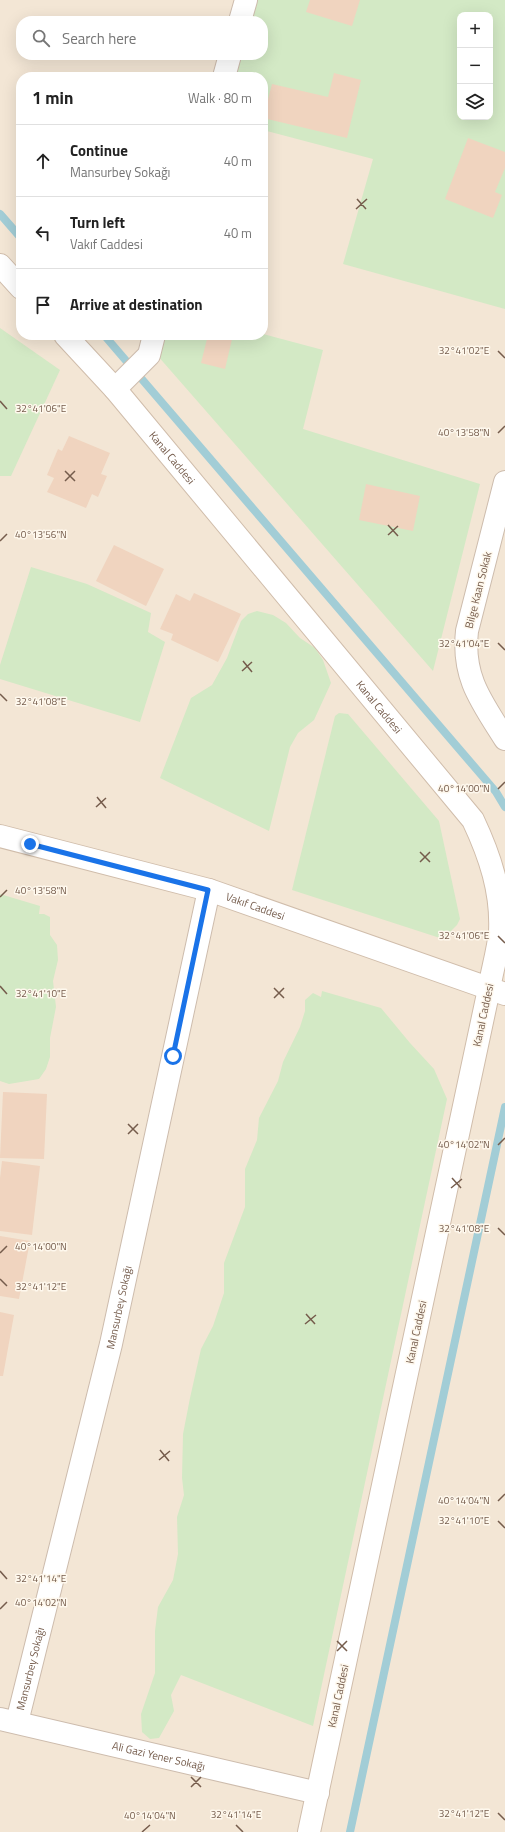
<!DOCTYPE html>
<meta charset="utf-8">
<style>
body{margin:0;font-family:"Titillium Web",sans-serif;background:#f6f6f6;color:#222}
.controls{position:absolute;right:12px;top:12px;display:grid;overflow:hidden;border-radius:8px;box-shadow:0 4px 16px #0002}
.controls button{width:36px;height:36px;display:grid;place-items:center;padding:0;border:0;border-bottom:1px solid #e0e0e0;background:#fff;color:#222;font:20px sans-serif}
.stop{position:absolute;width:12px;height:12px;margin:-9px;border:3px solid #1a73e8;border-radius:50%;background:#fff}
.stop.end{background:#1a73e8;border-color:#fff;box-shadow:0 1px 4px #0008}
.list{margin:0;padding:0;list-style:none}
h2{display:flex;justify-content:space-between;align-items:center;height:52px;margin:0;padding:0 16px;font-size:17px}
h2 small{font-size:13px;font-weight:400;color:#767676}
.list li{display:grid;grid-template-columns:26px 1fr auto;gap:12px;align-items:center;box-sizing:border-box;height:72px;padding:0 16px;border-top:1px solid #e0e0e0}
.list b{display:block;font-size:15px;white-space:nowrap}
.list p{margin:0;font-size:13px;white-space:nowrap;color:#767676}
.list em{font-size:13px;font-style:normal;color:#767676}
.icon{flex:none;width:22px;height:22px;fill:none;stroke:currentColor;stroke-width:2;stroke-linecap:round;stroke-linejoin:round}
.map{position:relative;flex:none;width:505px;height:1832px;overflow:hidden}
.search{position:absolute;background:#fff;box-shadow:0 4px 16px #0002;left:16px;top:16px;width:252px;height:44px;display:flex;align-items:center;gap:10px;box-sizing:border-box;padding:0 14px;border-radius:16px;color:#767676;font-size:15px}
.panel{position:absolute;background:#fff;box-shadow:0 4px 16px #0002;left:16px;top:72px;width:252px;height:268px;border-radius:16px}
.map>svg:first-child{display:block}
.residential{fill:#f3e6d5;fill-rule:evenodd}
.green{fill:#d3e9c5;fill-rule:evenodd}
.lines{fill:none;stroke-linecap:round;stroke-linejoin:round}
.stream{stroke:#a2cdd6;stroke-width:8}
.building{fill:#f0d4bf}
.street-casing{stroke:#cdbcad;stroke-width:24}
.secondary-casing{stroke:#d0bdab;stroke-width:24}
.street{stroke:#fff;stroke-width:22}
.secondary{stroke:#fff;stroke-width:22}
.route{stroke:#1a73e8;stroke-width:5}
.ticks{fill:none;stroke:#755c4c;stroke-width:1.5}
.labels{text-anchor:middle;stroke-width:3;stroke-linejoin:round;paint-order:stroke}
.street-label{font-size:11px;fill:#755c4c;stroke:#fef8ed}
.ticks-label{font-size:10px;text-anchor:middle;fill:#755c4c;stroke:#fef8ed;stroke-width:3;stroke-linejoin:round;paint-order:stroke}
</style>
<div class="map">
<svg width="505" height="1832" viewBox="0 0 505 1832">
<rect width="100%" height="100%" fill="#fcf4e7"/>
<path class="residential" d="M0 0H505V1832H0ZM460 15H490V117H460ZM21 21H263V55H21ZM21 77H263V335H21Z"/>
<g class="green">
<path d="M255 0H505V309L343 264 373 159 263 130V77H232L239 55H263V21H249ZM460 15H490V117H460Z"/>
<path d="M0 328 60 370 11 476H0Z"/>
<path d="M263 334 323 350 303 429 480 484 433 671 157 355 164 335Z"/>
<path d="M31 567 87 584 151 613 148 632 165 642 140 722 0 679V665Z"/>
<path d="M257 611 273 615 286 623 300 638 315 648 323 660 331 683 314 720 298 733 290 747 269 831 160 778 191 698 212 685 227 658 241 621 248 614Z"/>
<path d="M339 713 348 714 439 821 460 919 457 925 443 939 292 890 335 716Z"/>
<path d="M0 894 40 906 39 914H44L50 917V935L57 945 58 960 53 981 56 1007 50 1038V1057L46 1069 39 1079 9 1084 0 1081Z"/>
<path d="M322 991 381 1008 410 1043 434 1069 447 1099 313 1726 181 1675 171 1695 174 1711 159 1738 150 1739 142 1732 141 1714 155 1673V1631L158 1607 173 1580 178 1554 177 1517 184 1495 182 1478 183 1434 190 1398 201 1349 213 1326 224 1293V1263L245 1207V1169L257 1140 259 1118 278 1081 283 1062 300 1027 305 1011V1000L313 993 321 997Z"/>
</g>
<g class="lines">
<g class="stream">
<path d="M0 214 21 238"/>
<path d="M104 335 496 792 505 807"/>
<path d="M350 1832 505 1107"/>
</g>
</g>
<g class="building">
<path d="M310 0H360L352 26 306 12Z"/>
<path d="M334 73 361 80 347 138 263 118 272 84 328 97Z"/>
<path d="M468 138 505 152V168L495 192 502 195 493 218 445 199Z"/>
<path d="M208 335H233L225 369 201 363Z"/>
<path d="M69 436 110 453 101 474 107 476 98 497 92 494 86 508 47 492 54 478 47 475 58 449 62 451Z"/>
<path d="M366 484 420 496 413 531 359 520Z"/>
<path d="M114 545 164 569 146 606 96 581Z"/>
<path d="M194 593 241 614 218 662 171 640 173 634 160 629 176 594 190 601Z"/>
<path d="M3 1092 47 1094 44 1159 0 1158Z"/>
<path d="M2 1161 40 1166 32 1235 0 1231V1178Z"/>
<path d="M0 1236 30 1241 19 1299 0 1296Z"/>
<path d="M0 1312 14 1315 3 1376H0Z"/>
</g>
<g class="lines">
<defs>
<g id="street">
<path d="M240 21 246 0"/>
<path d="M224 77 230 55"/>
<path d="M115 389 149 355 154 335"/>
<path d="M505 482 467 631C462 677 481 701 505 739"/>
<path id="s1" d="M0 1719 318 1793"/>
<path id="s2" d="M17 1722 111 1344 209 890"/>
</g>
<g id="secondary">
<path d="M0 265 21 288"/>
<path id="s3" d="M65 335 115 389 473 820C490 856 502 892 500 932 498 951 492 971 489 989L309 1832"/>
<path id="s4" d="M0 836 209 890 505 994"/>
</g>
</defs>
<use href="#street" class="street-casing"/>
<use href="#secondary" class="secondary-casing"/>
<use href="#street" class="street"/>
<use href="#secondary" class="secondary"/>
</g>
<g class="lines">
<path class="route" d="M30 844 208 890 173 1056"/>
</g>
<path class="ticks" d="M357 199 366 209M356 209 367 199M498 351 505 358M0 401 7 409M498 433 505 426M65 471 75 481M65 481 75 471M388 525 398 536M388 535 398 526M0 541 7 534M498 643 505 650M243 661 252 672M242 671 252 662M0 694 7 701M498 789 505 782M97 797 106 808M96 807 106 798M420 852 430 862M420 862 430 852M0 897 7 890M498 936 505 943M0 986 7 994M274 988 284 998M274 998 284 988M128 1124 138 1134M128 1134 138 1124M498 1145 505 1138M452 1178 461 1188M451 1188 462 1179M498 1228 505 1235M0 1253 7 1246M0 1279 7 1286M306 1314 315 1324M305 1324 316 1315M160 1450 169 1461M159 1460 170 1451M498 1501 505 1494M498 1521 505 1528M0 1571 7 1579M0 1609 7 1602M337 1641 347 1651M337 1651 347 1641M191 1777 201 1787M191 1787 201 1777M498 1813 505 1820M236 1825 243 1832M142 1832 150 1825"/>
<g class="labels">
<g class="street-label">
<text dy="4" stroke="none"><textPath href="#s3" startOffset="163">Kanal Caddesi</textPath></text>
<text transform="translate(478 590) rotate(-76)" y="4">Bilge Kaan Sokak</text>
<text dy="4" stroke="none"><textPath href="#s3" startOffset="487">Kanal Caddesi</textPath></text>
<text dy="4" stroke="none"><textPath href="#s4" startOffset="265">Vakıf Caddesi</textPath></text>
<text transform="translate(483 1015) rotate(-78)" y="4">Kanal Caddesi</text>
<text dy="4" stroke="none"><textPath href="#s2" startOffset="427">Mansurbey Sokağı</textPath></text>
<text transform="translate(416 1332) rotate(-78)" y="4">Kanal Caddesi</text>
<text dy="4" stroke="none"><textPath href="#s2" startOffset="55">Mansurbey Sokağı</textPath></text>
<text transform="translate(338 1696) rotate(-78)" y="4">Kanal Caddesi</text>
<text dy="4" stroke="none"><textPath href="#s1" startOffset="163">Ali Gazi Yener Sokağı</textPath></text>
</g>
</g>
<g class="ticks-label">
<text x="464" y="354">32°41'02"E</text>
<text x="41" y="412">32°41'06"E</text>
<text x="464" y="436">40°13'58"N</text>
<text x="41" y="538">40°13'56"N</text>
<text x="464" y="647">32°41'04"E</text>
<text x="41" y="705">32°41'08"E</text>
<text x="464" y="792">40°14'00"N</text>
<text x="41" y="894">40°13'58"N</text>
<text x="464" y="939">32°41'06"E</text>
<text x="41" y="997">32°41'10"E</text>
<text x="464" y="1148">40°14'02"N</text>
<text x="464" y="1232">32°41'08"E</text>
<text x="41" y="1250">40°14'00"N</text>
<text x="41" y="1290">32°41'12"E</text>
<text x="464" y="1504">40°14'04"N</text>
<text x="464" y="1524">32°41'10"E</text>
<text x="41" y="1582">32°41'14"E</text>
<text x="41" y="1606">40°14'02"N</text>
<text x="464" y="1817">32°41'12"E</text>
<text x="236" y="1818">32°41'14"E</text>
<text x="150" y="1819">40°14'04"N</text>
</g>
</svg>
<div class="controls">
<button>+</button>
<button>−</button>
<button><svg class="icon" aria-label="layers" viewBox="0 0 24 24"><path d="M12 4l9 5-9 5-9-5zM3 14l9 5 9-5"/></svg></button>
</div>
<div class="stop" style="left:173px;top:1056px"></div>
<div class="stop end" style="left:30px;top:844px"></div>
<div class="search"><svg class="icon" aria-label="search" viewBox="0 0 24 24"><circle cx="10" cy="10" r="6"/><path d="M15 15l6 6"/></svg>Search here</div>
<section class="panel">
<h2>1 min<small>Walk · 80 m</small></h2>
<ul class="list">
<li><svg class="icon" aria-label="ahead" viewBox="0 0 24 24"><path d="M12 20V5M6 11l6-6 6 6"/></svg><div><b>Continue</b><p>Mansurbey Sokağı</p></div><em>40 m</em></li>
<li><svg class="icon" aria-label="left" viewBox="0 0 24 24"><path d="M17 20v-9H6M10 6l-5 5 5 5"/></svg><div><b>Turn left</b><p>Vakıf Caddesi</p></div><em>40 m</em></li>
<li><svg class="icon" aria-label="arrive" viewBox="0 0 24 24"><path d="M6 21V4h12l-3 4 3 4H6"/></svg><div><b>Arrive at destination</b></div></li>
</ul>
</section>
</div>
